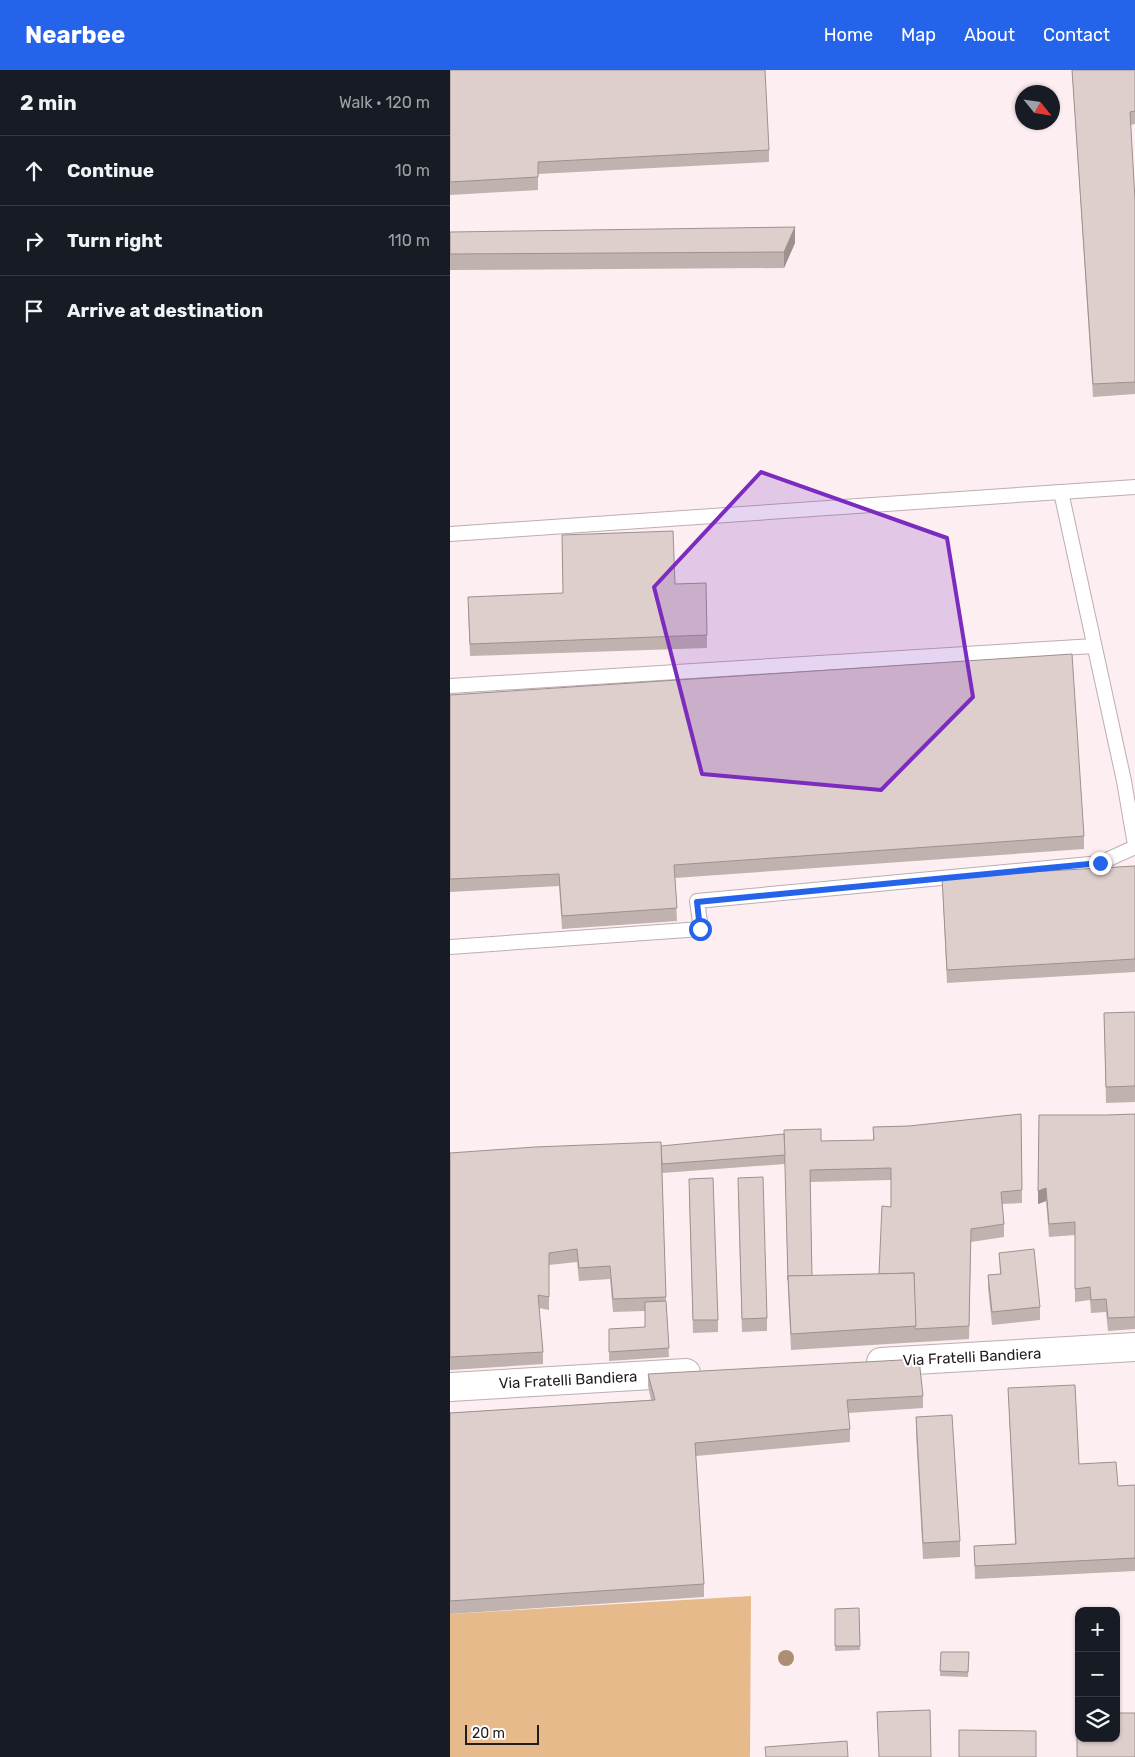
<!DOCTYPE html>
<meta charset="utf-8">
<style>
body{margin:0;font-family:Rubik,sans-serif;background:#20242c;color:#f1f3f6}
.controls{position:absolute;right:15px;bottom:15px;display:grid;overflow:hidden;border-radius:10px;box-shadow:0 1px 4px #0004}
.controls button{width:45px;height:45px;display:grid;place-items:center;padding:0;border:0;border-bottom:1px solid #363941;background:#171b24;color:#f1f3f6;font:25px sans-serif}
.compass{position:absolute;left:565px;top:15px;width:45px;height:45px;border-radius:50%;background:#171b24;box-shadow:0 1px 4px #0004;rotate:120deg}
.scale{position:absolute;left:15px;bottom:12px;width:74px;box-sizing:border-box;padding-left:5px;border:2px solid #231d1f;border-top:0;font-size:14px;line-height:18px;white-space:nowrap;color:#231d1f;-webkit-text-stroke:4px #fff;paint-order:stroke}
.stop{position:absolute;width:15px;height:15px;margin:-11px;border:4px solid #2563eb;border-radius:50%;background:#fff}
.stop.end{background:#2563eb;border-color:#fff;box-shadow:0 1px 5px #0008}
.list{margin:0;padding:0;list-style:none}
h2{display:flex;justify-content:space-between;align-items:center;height:65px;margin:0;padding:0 20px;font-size:21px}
h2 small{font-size:16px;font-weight:400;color:#9ea1a6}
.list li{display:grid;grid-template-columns:32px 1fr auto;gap:15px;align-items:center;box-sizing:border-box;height:70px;padding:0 20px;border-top:1px solid #363941}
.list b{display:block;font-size:19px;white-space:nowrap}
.list em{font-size:16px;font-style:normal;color:#9ea1a6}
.icon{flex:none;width:28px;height:28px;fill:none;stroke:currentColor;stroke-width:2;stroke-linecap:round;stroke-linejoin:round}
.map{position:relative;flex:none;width:685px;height:1687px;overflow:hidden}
header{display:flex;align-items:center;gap:30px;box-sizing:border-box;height:70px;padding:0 25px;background:#2563eb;color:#fff}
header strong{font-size:24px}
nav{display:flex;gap:28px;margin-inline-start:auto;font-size:18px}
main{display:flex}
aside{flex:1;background:#171b24}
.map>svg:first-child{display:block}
.green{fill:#e7ba8b}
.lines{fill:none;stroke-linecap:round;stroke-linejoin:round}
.lane-casing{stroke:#bcadb2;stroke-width:16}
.street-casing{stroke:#bcadb2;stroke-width:30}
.lane{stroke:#fff;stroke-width:14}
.street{stroke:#fff;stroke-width:28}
.tree{fill:#ac8f72}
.wall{fill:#c0b2af;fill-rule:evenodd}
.shaded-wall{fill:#9c918f}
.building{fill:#dfcfcc;stroke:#9c918f}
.route{stroke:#2563eb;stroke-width:6}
.marked{fill:#7b2cbf;fill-opacity:0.2;stroke:#7b2cbf;stroke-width:4;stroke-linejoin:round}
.labels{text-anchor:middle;stroke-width:4;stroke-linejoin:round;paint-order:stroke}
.street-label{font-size:15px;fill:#231d1f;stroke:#fff}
</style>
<header>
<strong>Nearbee</strong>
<nav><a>Home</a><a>Map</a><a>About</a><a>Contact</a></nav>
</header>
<main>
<aside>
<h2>2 min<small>Walk · 120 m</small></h2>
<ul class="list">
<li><svg class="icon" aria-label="ahead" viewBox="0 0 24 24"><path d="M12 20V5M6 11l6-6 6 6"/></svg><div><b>Continue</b></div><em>10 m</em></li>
<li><svg class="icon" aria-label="right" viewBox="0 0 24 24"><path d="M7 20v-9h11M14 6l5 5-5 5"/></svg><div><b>Turn right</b></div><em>110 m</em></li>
<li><svg class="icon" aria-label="arrive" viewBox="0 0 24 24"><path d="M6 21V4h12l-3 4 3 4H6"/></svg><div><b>Arrive at destination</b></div></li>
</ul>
</aside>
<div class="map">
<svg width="685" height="1687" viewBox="0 0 685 1687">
<rect width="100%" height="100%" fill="#fdeef2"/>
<path class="green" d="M301 1526 300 1687H0V1544Z"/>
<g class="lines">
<defs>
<g id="lane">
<path d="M685 417 611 422 674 711 685 775"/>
<path d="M0 464 611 422"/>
<path d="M0 616 644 576"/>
<path d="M0 877 251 859 247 831 650 793 685 777"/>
</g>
<g id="street">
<path d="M431 1292 685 1277"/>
<path d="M0 1317 236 1303"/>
</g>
</defs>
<use href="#lane" class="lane-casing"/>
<use href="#street" class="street-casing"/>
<use href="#lane" class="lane"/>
<use href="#street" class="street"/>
</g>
<circle class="tree" cx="336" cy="1588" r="8"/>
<g class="wall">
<path d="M0 0 319 80V92L88 104V120L0 125Z"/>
<path d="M622 0H685V54L680 55 685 130V324L643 327Z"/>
<path d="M0 162 345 173 334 198 0 200Z"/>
<path d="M112 465 225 514 257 565V578L20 586 18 540 113 523Z"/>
<path d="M0 625 634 766V779L225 808 227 851 112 859 109 816 0 822Z"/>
<path d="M685 796V902L497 913 492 807Z"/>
<path d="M685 942V1032L656 1033 654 943Z"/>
<path d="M571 1044 572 1133 552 1134 554 1154V1167L521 1172 519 1269 341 1280 338 1222 335 1086V1094L212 1103 216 1231 219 1287 159 1291V1259L195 1257V1241L163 1242 160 1209 129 1211 127 1192 99 1195V1240L89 1238 93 1282V1294L0 1300V1083L423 1070V1057L459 1056ZM441 1110V1137L429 1204 362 1206 360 1112Z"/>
<path d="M685 1044V1259L658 1261 656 1242 641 1243 640 1230 625 1232V1165L599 1167 596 1131 588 1134 589 1045H657Z"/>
<path d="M288 1120 317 1248V1261L292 1262Z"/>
<path d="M239 1121 268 1250V1262L243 1263Z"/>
<path d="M549 1183 590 1237V1250L542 1255 538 1218V1205L550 1204Z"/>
<path d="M198 1304 473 1326V1338L398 1343 400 1359V1372L246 1386 254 1514V1527L0 1544V1343L201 1330 198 1316Z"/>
<path d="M558 1318 629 1394 668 1416 685 1415V1501L525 1509 524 1476 565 1474Z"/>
<path d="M466 1347 510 1471V1487L473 1489 466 1363Z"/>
<path d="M409 1538 410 1580 385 1581V1539Z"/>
<path d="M491 1582H519L518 1607 490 1606Z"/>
</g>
<g class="shaded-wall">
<path d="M345 157V173L334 198V182Z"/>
<path d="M596 1118V1131L588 1134V1121Z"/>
</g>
<g class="building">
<path d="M0 0H315L319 80 88 92V107L0 112Z"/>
<path d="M622 0H685V41L680 42 685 130V312L643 314Z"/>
<path d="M345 157 334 182 0 184V162Z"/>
<path d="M223 461 225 514 256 513 257 565 20 574 18 527 113 523 112 465Z"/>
<path d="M622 584 634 766 224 795 227 838 112 846 109 804 0 809V625Z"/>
<path d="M685 796V889L497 900 492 807Z"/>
<path d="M685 942V1016L656 1017 654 943Z"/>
<path d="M571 1044 572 1120 551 1122 554 1154 521 1159 519 1256 465 1259 464 1203 429 1204 432 1136 441 1137V1098L360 1100 362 1206H338V1210L334 1060 371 1059V1071L424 1070 423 1057 459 1056Z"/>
<path d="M685 1044V1247L658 1248 656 1229 641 1230 640 1217 625 1219V1152L599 1154 596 1118 588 1121 589 1045H657Z"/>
<path d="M334 1064 335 1085 212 1094 211 1076Z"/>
<path d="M211 1072 216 1227 163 1229 160 1196 129 1198 127 1179 99 1183V1227L88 1225 93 1282 0 1287V1083L85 1077Z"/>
<path d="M313 1107 317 1248 292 1249 288 1108Z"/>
<path d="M263 1108 268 1250H243L239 1109Z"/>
<path d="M584 1179 590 1237 542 1242 538 1205 551 1204 549 1183Z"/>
<path d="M464 1203 466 1256 341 1264 338 1206Z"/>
<path d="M216 1231 219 1278 159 1282V1259L195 1257V1232Z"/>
<path d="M469 1289 473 1326 397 1330 400 1359 245 1373 254 1514 0 1531V1343L205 1330 198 1304Z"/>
<path d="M625 1315 629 1394 666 1392 668 1416 685 1415V1488L525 1496 524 1476 566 1474 558 1318Z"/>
<path d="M502 1345 510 1471 473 1473 466 1347Z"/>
<path d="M409 1538 410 1576H385V1539Z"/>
<path d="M491 1582H519L518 1602 490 1601Z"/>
<path d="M480 1640 481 1687H429L427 1642Z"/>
<path d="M627 1643H629V1668H666V1643H685V1687H627Z"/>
<path d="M509 1660 586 1661V1687H509Z"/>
<path d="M397 1671 398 1687H316L315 1677Z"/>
</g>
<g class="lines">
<path class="route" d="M250 859 247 832 650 793"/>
</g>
<path class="marked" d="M311 402 497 468 523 627 431 720 252 704 204 517Z"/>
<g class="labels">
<g class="street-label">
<text transform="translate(522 1287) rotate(-3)" y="5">Via Fratelli Bandiera</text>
<text transform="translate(118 1310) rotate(-3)" y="5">Via Fratelli Bandiera</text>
</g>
</g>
</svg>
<div class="controls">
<button>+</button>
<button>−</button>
<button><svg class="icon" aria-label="layers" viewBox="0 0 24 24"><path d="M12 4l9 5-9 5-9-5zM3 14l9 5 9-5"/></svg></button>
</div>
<svg class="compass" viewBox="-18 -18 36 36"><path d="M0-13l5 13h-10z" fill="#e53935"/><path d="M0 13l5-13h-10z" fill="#9ea1a6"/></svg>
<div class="scale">20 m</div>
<div class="stop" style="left:250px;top:859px"></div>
<div class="stop end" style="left:650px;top:793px"></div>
</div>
</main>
